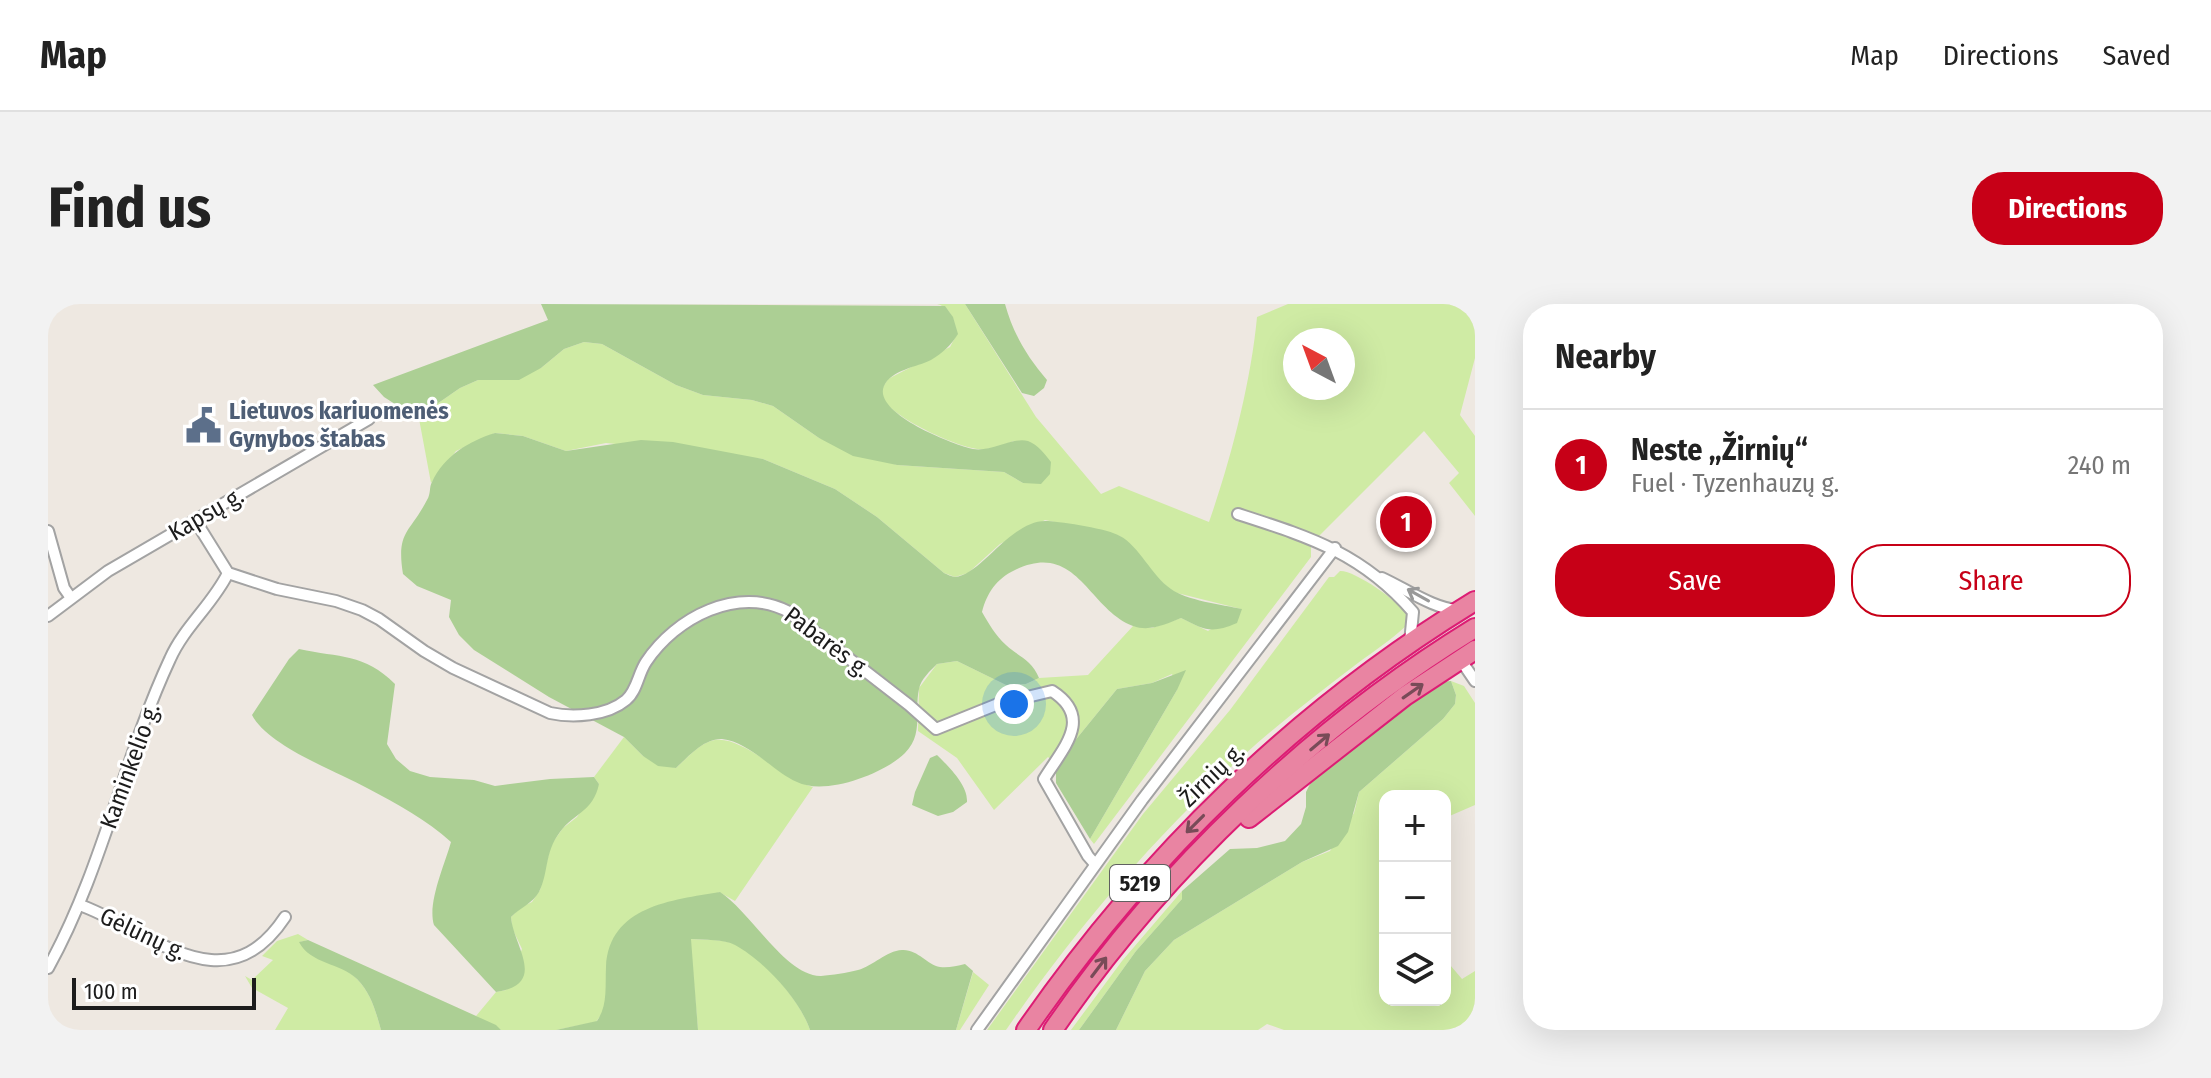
<!DOCTYPE html>
<meta charset="utf-8">
<style>
body{margin:0;font-family:"Fira Sans Condensed",sans-serif;background:#f2f2f2;color:#222}
.controls{position:absolute;right:24px;bottom:24px;display:grid;overflow:hidden;border-radius:16px;box-shadow:0 8px 32px #0002}
.controls button{width:72px;height:72px;display:grid;place-items:center;padding:0;border:0;border-bottom:2px solid #e0e0e0;background:#fff;color:#222;font:40px sans-serif}
.compass{position:absolute;left:1235px;top:24px;width:72px;height:72px;border-radius:50%;background:#fff;box-shadow:0 8px 32px #0002;rotate:319deg}
.scale{position:absolute;left:24px;bottom:20px;width:184px;box-sizing:border-box;padding-left:8px;border:4px solid #1c1c1c;border-top:0;font-size:22px;line-height:28px;white-space:nowrap;color:#1c1c1c;-webkit-text-stroke:6px #fff;paint-order:stroke}
.you{position:absolute;left:966px;top:400px;width:28px;height:28px;margin:-20px;border:6px solid #fff;border-radius:50%;background:#1a73e8;box-shadow:0 0 0 12px #1a73e833}
.badge{display:grid;place-items:center;width:52px;height:52px;border-radius:50%;background:#c70017;color:#fff;font-size:26px;font-weight:700}
.pin{position:absolute;translate:-50% -50%;border:4px solid #fff;box-shadow:0 2px 8px #0006}
.list{margin:0;padding:0;list-style:none}
h2{display:flex;justify-content:space-between;align-items:center;height:104px;margin:0;padding:0 32px;font-size:34px}
h2 small{font-size:26px;font-weight:400;color:#767676}
.list li{display:grid;grid-template-columns:52px 1fr auto;gap:24px;align-items:center;box-sizing:border-box;height:112px;padding:0 32px;border-top:2px solid #e0e0e0}
.list b{display:block;font-size:30px;white-space:nowrap}
.list p{margin:0;font-size:26px;white-space:nowrap;color:#767676}
.list em{font-size:26px;font-style:normal;color:#767676}
.actions{display:flex;gap:16px;padding:24px 32px}
.actions a{flex:1;padding:18px 0;border:2px solid #c70017;border-radius:32px;text-align:center;font-size:28px;color:#c70017}
.actions .main{background:#c70017;color:#fff}
.icon{flex:none;width:44px;height:44px;fill:none;stroke:currentColor;stroke-width:2;stroke-linecap:round;stroke-linejoin:round}
.map{position:relative;flex:none;width:1427px;height:726px;overflow:hidden;border-radius:32px}
header{display:flex;align-items:center;gap:48px;box-sizing:border-box;height:112px;padding:0 40px;background:#fff;border-bottom:2px solid #e0e0e0}
header strong{font-size:38px}
nav{display:flex;gap:44px;margin-inline-start:auto;font-size:28px}
.intro{display:flex;align-items:center;justify-content:space-between;box-sizing:border-box;height:192px;padding:0 48px}
h1{margin:0;font-size:56px}
.button{padding:20px 36px;border-radius:32px;background:#c70017;color:#fff;font-size:28px;font-weight:700}
main{display:flex;gap:48px;padding:0 48px}
aside{flex:1;background:#fff;border-radius:32px;box-shadow:0 8px 32px #0002}
.map>svg:first-child{display:block}
.grass{fill:#cfeba4;fill-rule:evenodd}
.forest{fill:#accf94}
.lines{fill:none;stroke-linecap:round;stroke-linejoin:round}
.street-casing{stroke:#a3a3a3;stroke-width:14}
.highway-casing{stroke:#dc1d74;stroke-width:22}
.street{stroke:#fff;stroke-width:10}
.highway{stroke:#e984a2;stroke-width:18}
.oneway{stroke:#999}
.oneway2{stroke:#784b58}
.labels{text-anchor:middle;stroke-width:6;stroke-linejoin:round;paint-order:stroke}
.shield{fill:#fff;stroke:#606060;stroke-width:2}
.shield-label{font-size:22px;font-weight:bold;fill:#1c1c1c}
.service-label{font-size:24px;font-weight:bold;fill:#4e5e75;stroke:#fff;text-anchor:start}
.street-label{font-size:24px;fill:#1c1c1c;stroke:#fff}
</style>
<header>
<strong>Map</strong>
<nav><a>Map</a><a>Directions</a><a>Saved</a></nav>
</header>
<div class="intro"><h1>Find us</h1><a class="button">Directions</a></div>
<main>
<div class="map">
<svg width="1427" height="726" viewBox="0 0 1427 726">
<rect width="100%" height="100%" fill="#eee8e1"/>
<g class="grass">
<path d="M889 0H917L988 113 1053 190 1071 182 1161 218C1183 155 1203 78 1209 13L1240 0H1427V54L1412 111 1427 132V212L1401 179 1411 169 1376 127 1263 240V253L1046 540 1042 535 1129 386 1124 370 1104 379 1069 385 1008 460 1000 453 946 506 909 454 870 427 871 384 889 360 909 357 958 381 978 380 991 374 1040 371 1085 322 1104 324 1133 314 1160 327 1193 305 1125 288 1106 271 1072 232 997 216 952 240 920 269 907 273 896 269 829 213 787 185 715 155 558 139 518 147 475 132 447 129 408 147 383 179 369 104 386 102 412 84 430 76 447 75 493 64 516 45 536 38 554 40 628 81 655 91 704 96 725 102 771 134 849 161 956 168 975 179 966 137C952 142 939 148 924 144 904 140 840 112 834 92 832 86 837 80 840 75L902 43 909 30C906 17 904 4 889 0ZM1247 36H1295V84H1247Z"/>
<path d="M1292 267C1306 266 1351 297 1358 310 1361 316 1360 316 1358 322 1343 336 1326 347 1310 359 1271 389 1232 418 1196 451 1106 533 1027 626 958 726H939L1095 510 1182 406 1281 273H1286Z"/>
<path d="M1403 377 1416 382 1427 399V501L1397 514V492H1337V696H1397V655L1414 675 1427 667V726H1236L1219 720 1210 726H1068L1097 667 1126 636 1254 558 1282 547 1306 509 1311 488 1395 415 1407 400 1408 391Z"/>
<path d="M576 433 595 452 628 464C638 455 650 441 663 437 691 427 736 476 765 483L687 597 671 588 557 705 548 718 508 726H453L428 712 448 688 458 686 474 645 464 624 463 613 473 603 484 598 492 586 503 541 515 524 529 513 551 480 546 473Z"/>
<path d="M1134 587V595L1088 647 1031 726H1023L1074 657Z"/>
<path d="M250 630 260 636 252 638C267 658 293 658 309 675 323 689 328 708 333 726H227L240 704 204 684 197 672 204 676 225 656 214 652 229 637Z"/>
<path d="M642 635C655 636 675 635 687 640 715 654 753 697 762 726H650Z"/>
<path d="M925 668 941 681 912 726H908Z"/>
</g>
<g class="forest">
<path d="M493 0 897 2 905 13 910 30C903 41 895 49 883 56 869 63 843 66 836 82 824 109 905 141 925 145 944 148 964 133 980 137 990 141 997 150 1003 158L1002 170 993 180 975 179 956 168 849 161 805 152 771 134 725 102 704 96 655 91 628 81 554 40 536 38 516 45 493 64 471 76H430L412 84 386 102H350L336 93 325 81 500 16Z"/>
<path d="M917 0H957C965 29 979 53 999 76L996 84 986 92 974 89Z"/>
<path d="M447 129 475 132 518 147 593 136 625 138 715 155 787 185 829 213 896 269C898 270 905 273 907 273 933 272 964 214 1000 217 1015 218 1061 225 1072 232 1091 242 1104 272 1123 285 1137 296 1175 301 1194 305L1189 319C1163 330 1157 326 1133 314 1118 320 1102 328 1085 322 1040 305 1029 236 967 266 948 275 939 289 934 308 941 320 947 331 958 341 971 353 984 356 991 374L978 380 958 381 909 357 889 360C882 367 873 375 871 385 866 407 876 430 857 449 836 470 777 492 749 478 724 467 702 438 674 435 656 434 640 453 628 464L610 462 595 452 576 433 501 393 426 346 411 331 401 313 403 296 369 282 355 270C348 227 362 229 379 196 383 190 381 183 384 178 396 152 421 137 447 129Z"/>
<path d="M251 345C292 354 316 349 347 380L339 440 348 455 362 467 382 473 426 476 447 482 502 475 546 473 551 480C545 508 527 508 512 528 496 549 501 568 491 588 485 599 472 604 463 613 465 642 501 680 448 688L386 621C379 599 397 560 403 538 379 516 349 500 319 484 288 467 220 442 204 411L241 355Z"/>
<path d="M1138 366 1129 386 1042 535 1008 479V460L1069 385 1104 379Z"/>
<path d="M1403 377 1408 391 1407 400 1395 415 1311 488 1300 528 1290 542 1254 558 1126 636 1097 667 1068 726H1031L1088 647 1134 595V587L1182 545 1209 544 1237 537 1253 520 1258 503V488L1263 478 1375 390 1392 378Z"/>
<path d="M889 451C901 463 920 481 919 498L905 508 890 512 864 501 867 488 882 454Z"/>
<path d="M672 588C702 607 738 673 773 672 784 671 799 669 810 666 825 662 838 647 854 646 870 645 879 661 892 663 900 664 909 662 917 660L925 667 908 726H762C752 696 715 656 687 641 676 635 656 636 643 635L650 726H508L549 717C560 701 557 683 558 663 561 602 624 596 672 588Z"/>
<path d="M260 636 448 721 453 726H333C328 708 323 689 309 675 293 659 262 660 251 638Z"/>
</g>
<g class="lines">
<defs>
<g id="street">
<path d="M1190 210C1261 233 1314 249 1365 308L1362 338"/>
<path d="M147 216 180 269 229 285 288 297 314 306 331 315 376 347 405 364 502 409C525 414 559 412 578 396 589 387 590 370 598 358 628 313 690 281 741 308L861 401 888 425 950 400 1004 387C1046 414 1015 444 996 475L1040 552 1047 560"/>
<path d="M0 227 16 284 23 294"/>
<path d="M1334 274C1356 284 1388 306 1411 306"/>
<path d="M0 312 60 267 321 115"/>
<path d="M1412 355 1427 377"/>
<path d="M32 601C103 627 177 704 237 613"/>
<path d="M0 664C54 567 75 456 122 355 136 323 165 300 180 269"/>
<path d="M929 726 1094 496 1287 244"/>
</g>
<g id="highway">
<path d="M1201 514 1357 392 1427 346"/>
<path d="M978 726C1097 554 1248 406 1427 297"/>
<path d="M1005 726C1113 568 1264 424 1427 324"/>
</g>
</defs>
<use href="#street" class="street-casing"/>
<use href="#highway" class="highway-casing"/>
<use href="#street" class="street"/>
<use href="#highway" class="highway"/>
</g>
<defs><path id="oneway-shaft" d="M-6 0H5M1.5-3L5.5 0L1.5 3" fill="none" stroke-width="1.6" stroke-linecap="round" stroke-linejoin="round" transform="scale(2)"/></defs>
<use class="oneway" href="#oneway-shaft" transform="translate(1370 291) rotate(-151)"/>
<g class="oneway2">
<use href="#oneway-shaft" transform="translate(1365 387) rotate(-35)"/>
<use href="#oneway-shaft" transform="translate(1272 438) rotate(-40)"/>
<use href="#oneway-shaft" transform="translate(1147 520) rotate(135)"/>
<use href="#oneway-shaft" transform="translate(1051 663) rotate(-53)"/>
</g>
<defs>
<symbol id="civic-bare" viewBox="-9 -9 18 18"><path d="M-.6-6.5H3V-4.5H.6V-3L4-1V1h2V6H-6V1h2V-1L-.6-3ZM-1.2 2.5V6h2.4V2.5Z" fill="#5c6f8a" stroke="#fff" stroke-width="2.5" paint-order="stroke"/></symbol>
</defs>
<g fill-rule="evenodd">
<use href="#civic-bare" x="130" y="96" width="51" height="51"/>
</g>
<g class="labels">
<rect class="shield" x="1062" y="561" width="60" height="36" rx="6"/>
<g class="shield-label">
<text x="1092" y="587">5219</text>
</g>
<g class="service-label">
<text x="181" y="115">Lietuvos kariuomenės<tspan x="181" dy="28">Gynybos štabas</tspan></text>
</g>
<g class="street-label">
<text transform="translate(158 210) rotate(-30)" y="8">Kapsų g.</text>
<text transform="translate(779 338) rotate(37)" y="8">Pabarės g.</text>
<text transform="translate(82 462) rotate(-70)" y="8">Kaminkelio g.</text>
<text transform="translate(1164 471) rotate(-44)" y="8">Žirnių g.</text>
<text transform="translate(95 630) rotate(25)" y="8">Gėlūnų g.</text>
</g>
</g>
</svg>
<div class="controls">
<button>+</button>
<button>−</button>
<button><svg class="icon" aria-label="layers" viewBox="0 0 24 24"><path d="M12 4l9 5-9 5-9-5zM3 14l9 5 9-5"/></svg></button>
</div>
<svg class="compass" viewBox="-18 -18 36 36"><path d="M0-13l5 13h-10z" fill="#e53935"/><path d="M0 13l5-13h-10z" fill="#767676"/></svg>
<div class="scale">100 m</div>
<div class="you"></div>
<div class="pin badge" style="left:1358px;top:218px">1</div>
</div>
<aside>
<h2>Nearby<small></small></h2>
<ul class="list">
<li><span class="badge">1</span><div><b>Neste „Žirnių“</b><p>Fuel · Tyzenhauzų g.</p></div><em>240 m</em></li>
</ul>
<div class="actions"><a class="main">Save</a><a>Share</a></div>
</aside>
</main>
